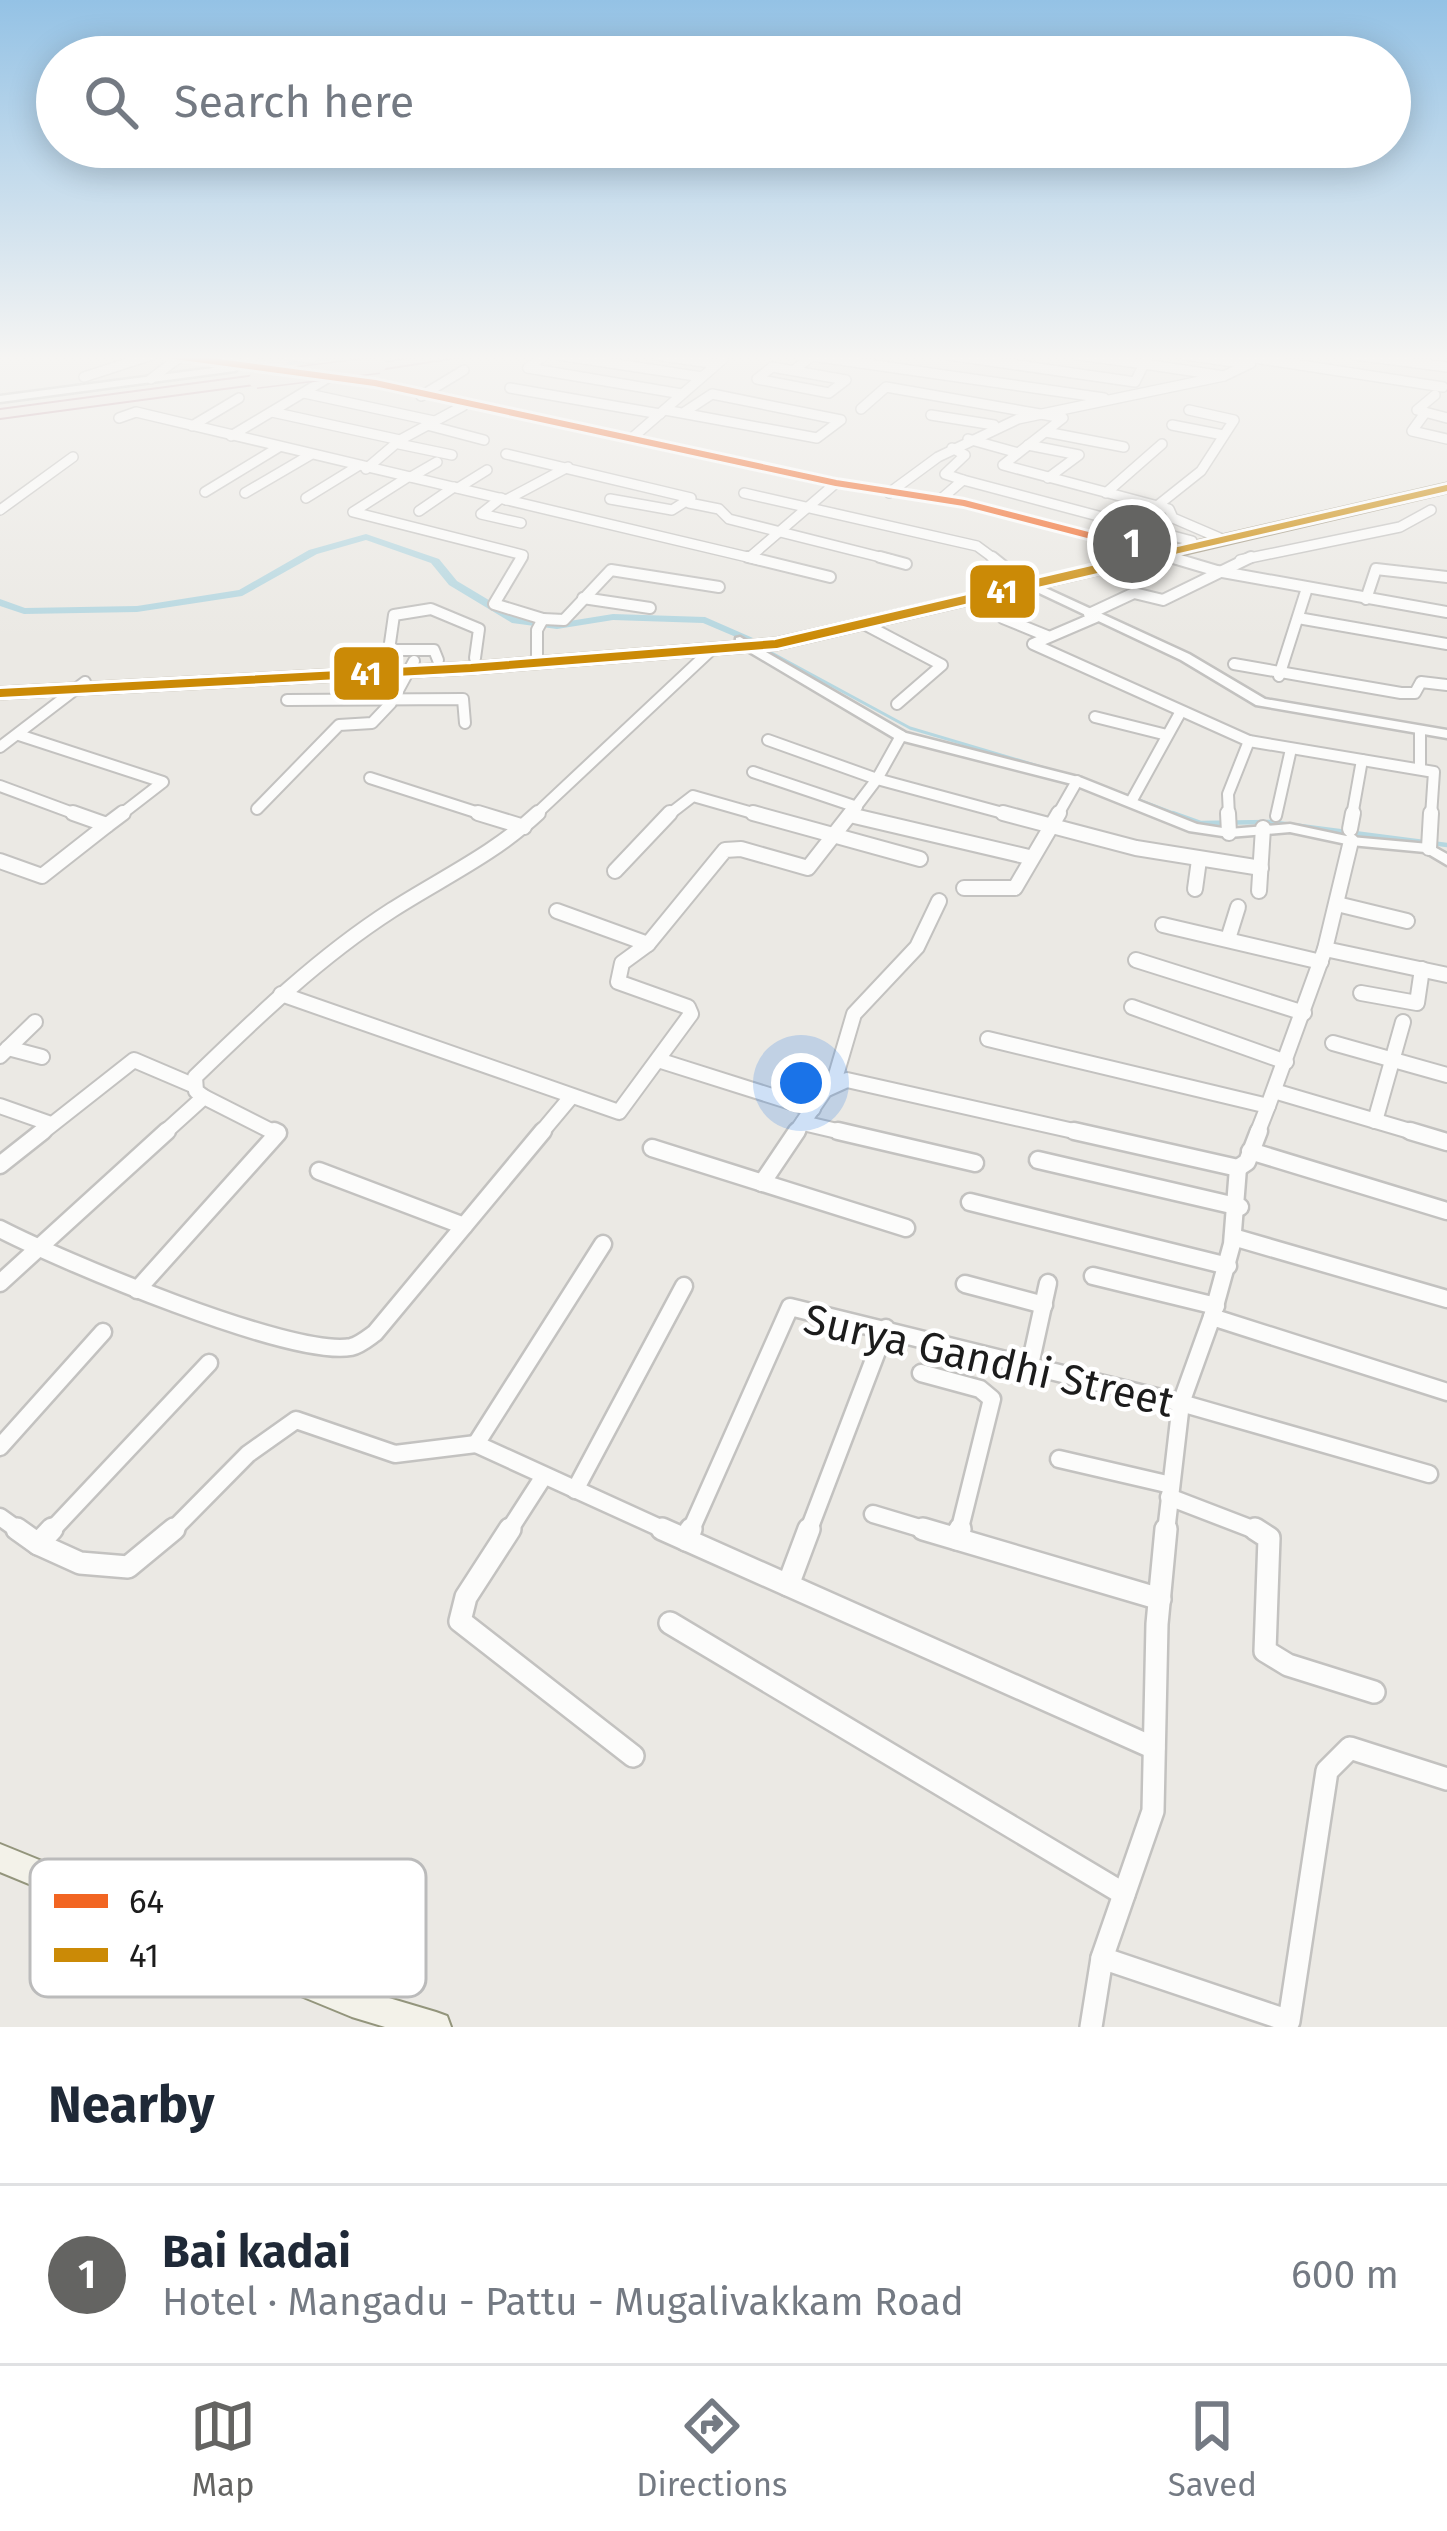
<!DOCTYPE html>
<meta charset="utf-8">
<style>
body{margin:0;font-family:"Fira Sans",sans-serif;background:#f6f6f7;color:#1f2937}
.you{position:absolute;left:801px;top:1083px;width:42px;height:42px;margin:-30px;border:9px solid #fff;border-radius:50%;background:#1a73e8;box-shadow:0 0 0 18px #1a73e833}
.badge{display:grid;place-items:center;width:78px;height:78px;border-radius:50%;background:#646462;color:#fff;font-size:39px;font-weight:700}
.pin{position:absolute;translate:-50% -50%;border:6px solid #fff;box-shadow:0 3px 12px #0006}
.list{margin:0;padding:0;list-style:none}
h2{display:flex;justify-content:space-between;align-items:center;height:156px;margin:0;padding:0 48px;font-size:51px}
h2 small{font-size:39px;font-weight:400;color:#747a83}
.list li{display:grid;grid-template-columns:78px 1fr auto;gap:36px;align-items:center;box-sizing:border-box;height:180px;padding:0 48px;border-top:3px solid #e0e1e3}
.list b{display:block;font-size:45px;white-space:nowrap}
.list p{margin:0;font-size:39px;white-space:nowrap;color:#747a83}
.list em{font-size:39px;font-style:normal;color:#747a83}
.icon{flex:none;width:66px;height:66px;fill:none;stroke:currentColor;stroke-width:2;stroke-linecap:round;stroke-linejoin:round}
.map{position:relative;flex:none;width:1447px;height:2027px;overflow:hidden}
.search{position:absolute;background:#fff;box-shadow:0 6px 30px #0003;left:36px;right:36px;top:36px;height:132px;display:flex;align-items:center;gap:30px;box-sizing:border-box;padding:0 42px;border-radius:66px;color:#747a83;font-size:45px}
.sheet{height:336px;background:#fff}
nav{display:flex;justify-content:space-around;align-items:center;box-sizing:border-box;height:168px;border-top:3px solid #e0e1e3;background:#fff;font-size:33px;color:#747a83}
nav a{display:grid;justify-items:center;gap:6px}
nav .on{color:#646462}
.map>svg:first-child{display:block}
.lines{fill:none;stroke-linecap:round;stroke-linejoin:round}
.stream-far1{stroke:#b6d7e0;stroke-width:3}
.stream{stroke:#b6d7e0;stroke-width:4.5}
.canal{fill:#b6d7e0;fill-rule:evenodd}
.minor-far4-casing{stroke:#c3c2c0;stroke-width:12}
.minor-far3-casing{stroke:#c3c2c0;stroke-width:14}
.minor-far2-casing{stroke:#c3c2c0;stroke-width:18}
.minor-far1-casing{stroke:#c3c2c0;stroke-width:21}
.minor-casing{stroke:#c3c2c0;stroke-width:26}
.tertiary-casing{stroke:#c3c2c0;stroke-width:5}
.secondary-casing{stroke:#93957c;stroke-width:4}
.primary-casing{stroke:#a19781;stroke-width:5}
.trunk-casing{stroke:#c29aa5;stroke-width:4}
.minor-far4{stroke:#fcfcfb;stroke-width:9}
.minor-far3{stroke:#fcfcfb;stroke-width:10}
.minor-far2{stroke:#fcfcfb;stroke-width:14}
.minor-far1{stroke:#fcfcfb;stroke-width:16}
.minor{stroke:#fcfcfb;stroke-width:21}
.tertiary{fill:#fcfcfb;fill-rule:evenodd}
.secondary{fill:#f3f2e9;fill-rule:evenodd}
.primary{fill:#f0ebe3;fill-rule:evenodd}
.trunk{fill:#ece4e0;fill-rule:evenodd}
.trunk-bridge-casing{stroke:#c29aa5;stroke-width:18;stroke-linecap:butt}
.trunk-bridge{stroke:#ece4e0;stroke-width:15}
.bus-1-casing{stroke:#fff;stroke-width:12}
.bus-2-far1-casing{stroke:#fff;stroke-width:12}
.bus-2-casing{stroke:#fff;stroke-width:15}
.bus-1{stroke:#f26522;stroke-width:6}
.bus-2-far1{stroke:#cb8a06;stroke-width:6}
.bus-2{stroke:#cb8a06;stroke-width:8}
.labels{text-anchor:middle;stroke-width:9;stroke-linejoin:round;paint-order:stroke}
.near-street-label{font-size:42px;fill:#1c1c1c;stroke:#fff}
.key{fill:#fff;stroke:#bbb;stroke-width:3}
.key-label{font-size:33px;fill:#1c1c1c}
.line-badge{stroke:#fff;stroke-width:4.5}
.badge-label{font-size:33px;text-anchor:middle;font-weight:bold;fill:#fff}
</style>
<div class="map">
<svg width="1447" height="2027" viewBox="0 0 1447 2027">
<rect width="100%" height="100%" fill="#ebe9e4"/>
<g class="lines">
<g class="stream-far1">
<path d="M768 651 910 728 1055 771"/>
<path d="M1089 781 1181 816"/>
</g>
<path class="stream" d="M1173 813 1201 823 1269 822 1447 845"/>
<g class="canal">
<path d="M333 355H357L353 357 290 365 286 362Z"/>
<path d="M366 534 439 559 457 581 519 618 557 623 613 614 705 617 753 638 751 640H743L703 623 613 620 557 629 512 623 449 585 431 563 366 540 317 554 242 596 137 612 24 614 0 606V599L25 608 137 606 239 590 309 550Z"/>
</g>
<defs>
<g id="minor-far4">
<path d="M287 355 311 358"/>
<path d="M558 355 702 377"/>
<path d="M655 355 717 364"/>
<path d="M948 355 1135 382 1144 364 1078 355"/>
<path d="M1149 355 1144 364 1224 376 1251 363"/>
<path d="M1185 355 1241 363"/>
<path d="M1235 355 1443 387"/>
<path d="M1355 355 1447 367"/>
<path d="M243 362 255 355"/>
<path d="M772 367 846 380 829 393 757 379Z"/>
<path d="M528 368 682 394"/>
<path d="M528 368 545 355"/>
<path d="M794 370 812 356 1104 398"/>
<path d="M84 377 152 355"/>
<path d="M151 379 181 356"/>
<path d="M510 388 660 414"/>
<path d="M304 393 434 421"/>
<path d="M1435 395 1417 410 1447 418"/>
<path d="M421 396 464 370"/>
<path d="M861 409 886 387 1063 418 1003 465 1169 509 1173 518 1222 539"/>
<path d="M665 410 817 438 841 420 712 394 683 413"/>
<path d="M272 412 400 440"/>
<path d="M1425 413 1412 431 1447 439"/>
<path d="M931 415 994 425"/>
<path d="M119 418 136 412 760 560"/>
<path d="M427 425 484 440"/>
<path d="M1172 425 1223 435"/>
<path d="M192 426 239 398"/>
<path d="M1046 432 1124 447"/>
<path d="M231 436 331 376"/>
<path d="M632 438 724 358"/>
<path d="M968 439 1018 453"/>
<path d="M399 444 452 455"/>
<path d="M1028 445 1079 455 1048 478"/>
<path d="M952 448 965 455 945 474 963 480"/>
<path d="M506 454 691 498 672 510 610 499"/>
<path d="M366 469 400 440 463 406"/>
<path d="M408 477 353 512 523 555 520 560"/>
<path d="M411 477 437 462"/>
<path d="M458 488 487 470"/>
<path d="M205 492 279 447"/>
<path d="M245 493 310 455"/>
<path d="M744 493 977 546 996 560"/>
<path d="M889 493 938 457 1018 419 1224 376"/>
<path d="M1106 493 1162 444"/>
<path d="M306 498 358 466"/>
<path d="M501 498 481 514 521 523"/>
<path d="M941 499 963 480 1192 541"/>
<path d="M506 500 568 467"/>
<path d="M689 503 719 509 729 519 892 560"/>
<path d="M1157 506 1201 471 1234 420 1189 410"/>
<path d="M0 510 73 457"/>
<path d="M419 511 454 487"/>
<path d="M1158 554 1180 560"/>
<path d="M750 557 836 483"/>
<path d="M1240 560 1400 527 1431 510"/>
</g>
<g id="minor-far3">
<path d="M522 557 494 604 543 619 537 630V662"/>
<path d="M748 557 830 577"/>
<path d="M880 557 906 564"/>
<path d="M992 557 1022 581"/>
<path d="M1170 557 1217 571 1447 612"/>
<path d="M583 598 650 608"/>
<path d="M1366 599 1376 569 1447 577"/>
<path d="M1089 614 1134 593 1163 600 1251 557"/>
<path d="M1096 617 1033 644 1249 741 1434 772 1431 816"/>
<path d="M1003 618 1047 636"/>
<path d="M1298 618 1447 644"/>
<path d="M543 619 564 620 611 570 719 587"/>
<path d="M866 625 942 665 897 704"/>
<path d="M438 660 434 650H389L394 615 431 609 479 629 475 658"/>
<path d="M1234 664 1401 693H1415L1421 682 1447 685"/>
<path d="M1279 676 1307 588"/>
<path d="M395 696 414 661"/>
<path d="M287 700 463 699 465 723"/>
<path d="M1095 717 1167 735"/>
<path d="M1420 731V769"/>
<path d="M19 735 163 782 119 816"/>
<path d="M768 740 877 779 901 736"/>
<path d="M0 747 85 682"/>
<path d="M753 772 857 807"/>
<path d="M370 778 488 816"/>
<path d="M0 786 81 816"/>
<path d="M1132 800 1180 713"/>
<path d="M257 809 339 725 372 723 391 703"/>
<path d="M534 816 709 652"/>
<path d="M667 816 693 796 763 816"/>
<path d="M849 816 877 779 1014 816"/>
<path d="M1057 816 1077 781"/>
<path d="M1229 816 1228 794 1249 741"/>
<path d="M1276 816 1291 749"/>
<path d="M1352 816 1362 760"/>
</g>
<g id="minor-far2">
<path d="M73 813 107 825 123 813"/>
<path d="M478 813 524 827"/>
<path d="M753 813 920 859"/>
<path d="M1003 813 1136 848 1261 868"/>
<path d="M1228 813 1229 833"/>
<path d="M850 815 1029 857"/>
<path d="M1350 829 1353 813"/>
<path d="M1429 848 1431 813"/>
<path d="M0 861 42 876 107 825"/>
<path d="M615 871 670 813"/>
<path d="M964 888H1015L1059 813"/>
<path d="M1195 889 1199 860"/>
<path d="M1259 891 1263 828"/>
<path d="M1337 904 1407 921"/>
<path d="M557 911 648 944 725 850 741 849 808 868 851 813"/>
<path d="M1163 925 1321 962"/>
<path d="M1228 939 1238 907"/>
<path d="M1325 949 1447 975"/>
<path d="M1136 960 1304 1013"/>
<path d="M1361 993 1417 1003 1422 969"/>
<path d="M281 994 619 1112 691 1014 688 1007 618 982 622 963 648 944"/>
<path d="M1132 1007 1286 1062"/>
<path d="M988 1039 1268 1106 1257 1134"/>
<path d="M1333 1043 1447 1075"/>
<path d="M8 1048 42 1057"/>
<path d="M0 1056 35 1022"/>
<path d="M658 1060 813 1109"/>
<path d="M834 1082 854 1014 917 947 939 901"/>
<path d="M1274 1091 1420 1134"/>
<path d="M204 1097 196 1091 195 1077C257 1017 319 957 392 910 442 878 494 854 538 813"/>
<path d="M0 1106 51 1124"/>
<path d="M1268 1106 1325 949 1351 841"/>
<path d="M1375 1121 1403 1022"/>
<path d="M803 1123 850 1134"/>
<path d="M40 1134 134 1060 195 1086"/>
<path d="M163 1134 204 1097 277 1134"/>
<path d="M540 1134 571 1097"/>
<path d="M795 1134 825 1090 847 1080 1087 1134"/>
</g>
<g id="minor-far1">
<path d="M838 1131 975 1163"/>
<path d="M1074 1131 1238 1168 1232 1244 1212 1317"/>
<path d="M1410 1131 1447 1142"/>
<path d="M652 1148 906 1228"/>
<path d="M1250 1151 1447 1211"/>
<path d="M1038 1160 1240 1207"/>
<path d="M0 1165 43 1131"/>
<path d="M1238 1168 1247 1162 1259 1131"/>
<path d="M319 1171 464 1226"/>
<path d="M762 1183 797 1131"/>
<path d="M970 1202 1228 1266"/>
<path d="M0 1229C60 1260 291 1358 351 1347 360 1345 368 1338 375 1333L543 1131"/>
<path d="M1233 1237 1447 1299"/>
<path d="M603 1244 476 1444 669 1532"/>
<path d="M1093 1276 1216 1306"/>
<path d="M0 1283 167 1131"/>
<path d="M965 1284 1044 1305"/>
<path d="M137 1290 278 1133 274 1131"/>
<path d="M1030 1365 1048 1283"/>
<path d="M921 1373 980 1389 992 1399 959 1532"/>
<path d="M0 1447 103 1332"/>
<path d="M1059 1459 1171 1485"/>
<path d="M575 1490 684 1286"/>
<path d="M1169 1497 1260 1532"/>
<path d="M873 1514 933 1532"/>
<path d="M0 1517 21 1532"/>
<path d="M50 1532 209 1363"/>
<path d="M171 1532 248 1454 296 1420 395 1454 476 1444"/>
<path d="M508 1532 544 1476"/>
<path d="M690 1532 790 1307 1181 1403 1429 1474"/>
<path d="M808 1532 886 1328"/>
<path d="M1166 1532 1181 1403 1212 1317 1447 1392"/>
</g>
<g id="minor">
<path d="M17 1529 38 1544 52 1529"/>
<path d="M510 1529 466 1597 460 1621 633 1756"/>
<path d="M662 1529 1154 1748"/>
<path d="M923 1529 1160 1599"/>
<path d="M1255 1529 1269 1538 1265 1651 1288 1665 1374 1692"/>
<path d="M957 1539 960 1529"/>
<path d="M686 1540 691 1529"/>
<path d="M38 1544 80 1563 128 1567 174 1529"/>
<path d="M788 1585 809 1529"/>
<path d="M670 1623 1124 1894"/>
<path d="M1102 1958 1153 1811 1157 1624 1166 1529"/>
<path d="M1091 2027 1102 1958 1289 2021 1327 1771 1350 1748 1447 1779"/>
</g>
<g id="tertiary">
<path d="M163 355H185L375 380 836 480 964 500 1119 540 1149 557 1139 559 1111 544 964 506 836 486 375 386 239 368 235 371 0 402V396L229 366 167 358Z"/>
<path d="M1018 579H1026L1189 654 1265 699 1447 730V738L1256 705 1181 660 1018 583Z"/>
<path d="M740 637 906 733 1082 778 1197 824 1229 829 1290 824 1351 837 1429 844 1447 854V865L1425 852 1351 845 1290 832 1229 837 1189 831 1072 784 896 739 736 644V638Z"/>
</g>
<path id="secondary" d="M0 1844 352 1987 436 2012 447 2016 451 2027H385L352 2017 0 1872Z"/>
<path id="primary" d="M1447 484V492L776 649 471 673 0 698V688L471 663 776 639Z"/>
<g id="trunk">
<path d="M431 355H469L379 369 372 365Z"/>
<path d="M256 376 261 377V383L0 418V410Z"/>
</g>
</defs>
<use href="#minor-far4" class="minor-far4-casing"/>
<use href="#minor-far3" class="minor-far3-casing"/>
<use href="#minor-far2" class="minor-far2-casing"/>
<use href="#minor-far1" class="minor-far1-casing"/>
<use href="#minor" class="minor-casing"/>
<use href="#tertiary" class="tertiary-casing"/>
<use href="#secondary" class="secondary-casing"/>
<use href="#primary" class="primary-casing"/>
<use href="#trunk" class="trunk-casing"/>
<use href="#minor-far4" class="minor-far4"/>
<use href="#minor-far3" class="minor-far3"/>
<use href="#minor-far2" class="minor-far2"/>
<use href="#minor-far1" class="minor-far1"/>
<use href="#minor" class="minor"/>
<use href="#tertiary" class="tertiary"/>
<use href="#secondary" class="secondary"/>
<use href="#primary" class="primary"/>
<use href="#trunk" class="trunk"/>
<defs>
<path id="trunk-bridge" d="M256 380 379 365"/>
</defs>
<use href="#trunk-bridge" class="trunk-bridge-casing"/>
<use href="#trunk-bridge" class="trunk-bridge"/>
<defs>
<path id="bus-1" d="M167 355 375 383 836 483 964 503 1115 542 1143 557"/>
<path id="bus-2-far1" d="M1135 560 1447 488"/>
<path id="bus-2" d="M0 693 471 668 776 644 1148 557"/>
</defs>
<use href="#bus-1" class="bus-1-casing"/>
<use href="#bus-2-far1" class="bus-2-far1-casing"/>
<use href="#bus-2" class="bus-2-casing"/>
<use href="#bus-1" class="bus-1"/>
<use href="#bus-2-far1" class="bus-2-far1"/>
<use href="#bus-2" class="bus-2"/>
</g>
<linearGradient id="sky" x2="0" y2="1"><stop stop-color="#94c2e5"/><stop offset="0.56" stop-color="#f6f5f3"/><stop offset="1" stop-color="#f6f5f3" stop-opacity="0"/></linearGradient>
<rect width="1447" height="639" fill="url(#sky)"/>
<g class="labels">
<g class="near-street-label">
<text transform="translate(989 1360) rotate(13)" y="15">Surya Gandhi Street</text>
</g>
</g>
<rect x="30" y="1859" width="396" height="138" rx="18" class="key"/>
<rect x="54" y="1894" width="54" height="14" fill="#f26522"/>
<rect x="54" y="1948" width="54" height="14" fill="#cb8a06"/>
<g class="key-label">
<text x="129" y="1913">64</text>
<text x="129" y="1967">41</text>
</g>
<g class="line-badge">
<rect x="968" y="563" width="69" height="57" rx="12" fill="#cb8a06"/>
<rect x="332" y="645" width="69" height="57" rx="12" fill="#cb8a06"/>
</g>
<g class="badge-label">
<text x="1002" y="603">41</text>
<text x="366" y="685">41</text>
</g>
</svg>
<div class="you"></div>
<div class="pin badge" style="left:1132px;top:544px">1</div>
<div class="search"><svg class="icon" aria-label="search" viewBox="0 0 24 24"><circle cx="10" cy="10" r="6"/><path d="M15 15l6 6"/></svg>Search here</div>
</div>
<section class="sheet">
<h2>Nearby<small></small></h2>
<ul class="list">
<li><span class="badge">1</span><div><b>Bai kadai</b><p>Hotel · Mangadu - Pattu - Mugalivakkam Road</p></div><em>600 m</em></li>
</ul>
</section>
<nav>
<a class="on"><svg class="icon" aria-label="map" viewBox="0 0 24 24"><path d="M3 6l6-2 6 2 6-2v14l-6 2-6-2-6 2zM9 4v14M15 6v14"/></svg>Map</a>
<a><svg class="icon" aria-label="directions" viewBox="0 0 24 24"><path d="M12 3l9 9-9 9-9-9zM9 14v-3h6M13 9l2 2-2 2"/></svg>Directions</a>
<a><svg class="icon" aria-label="saved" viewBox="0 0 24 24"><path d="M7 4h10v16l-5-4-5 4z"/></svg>Saved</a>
</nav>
